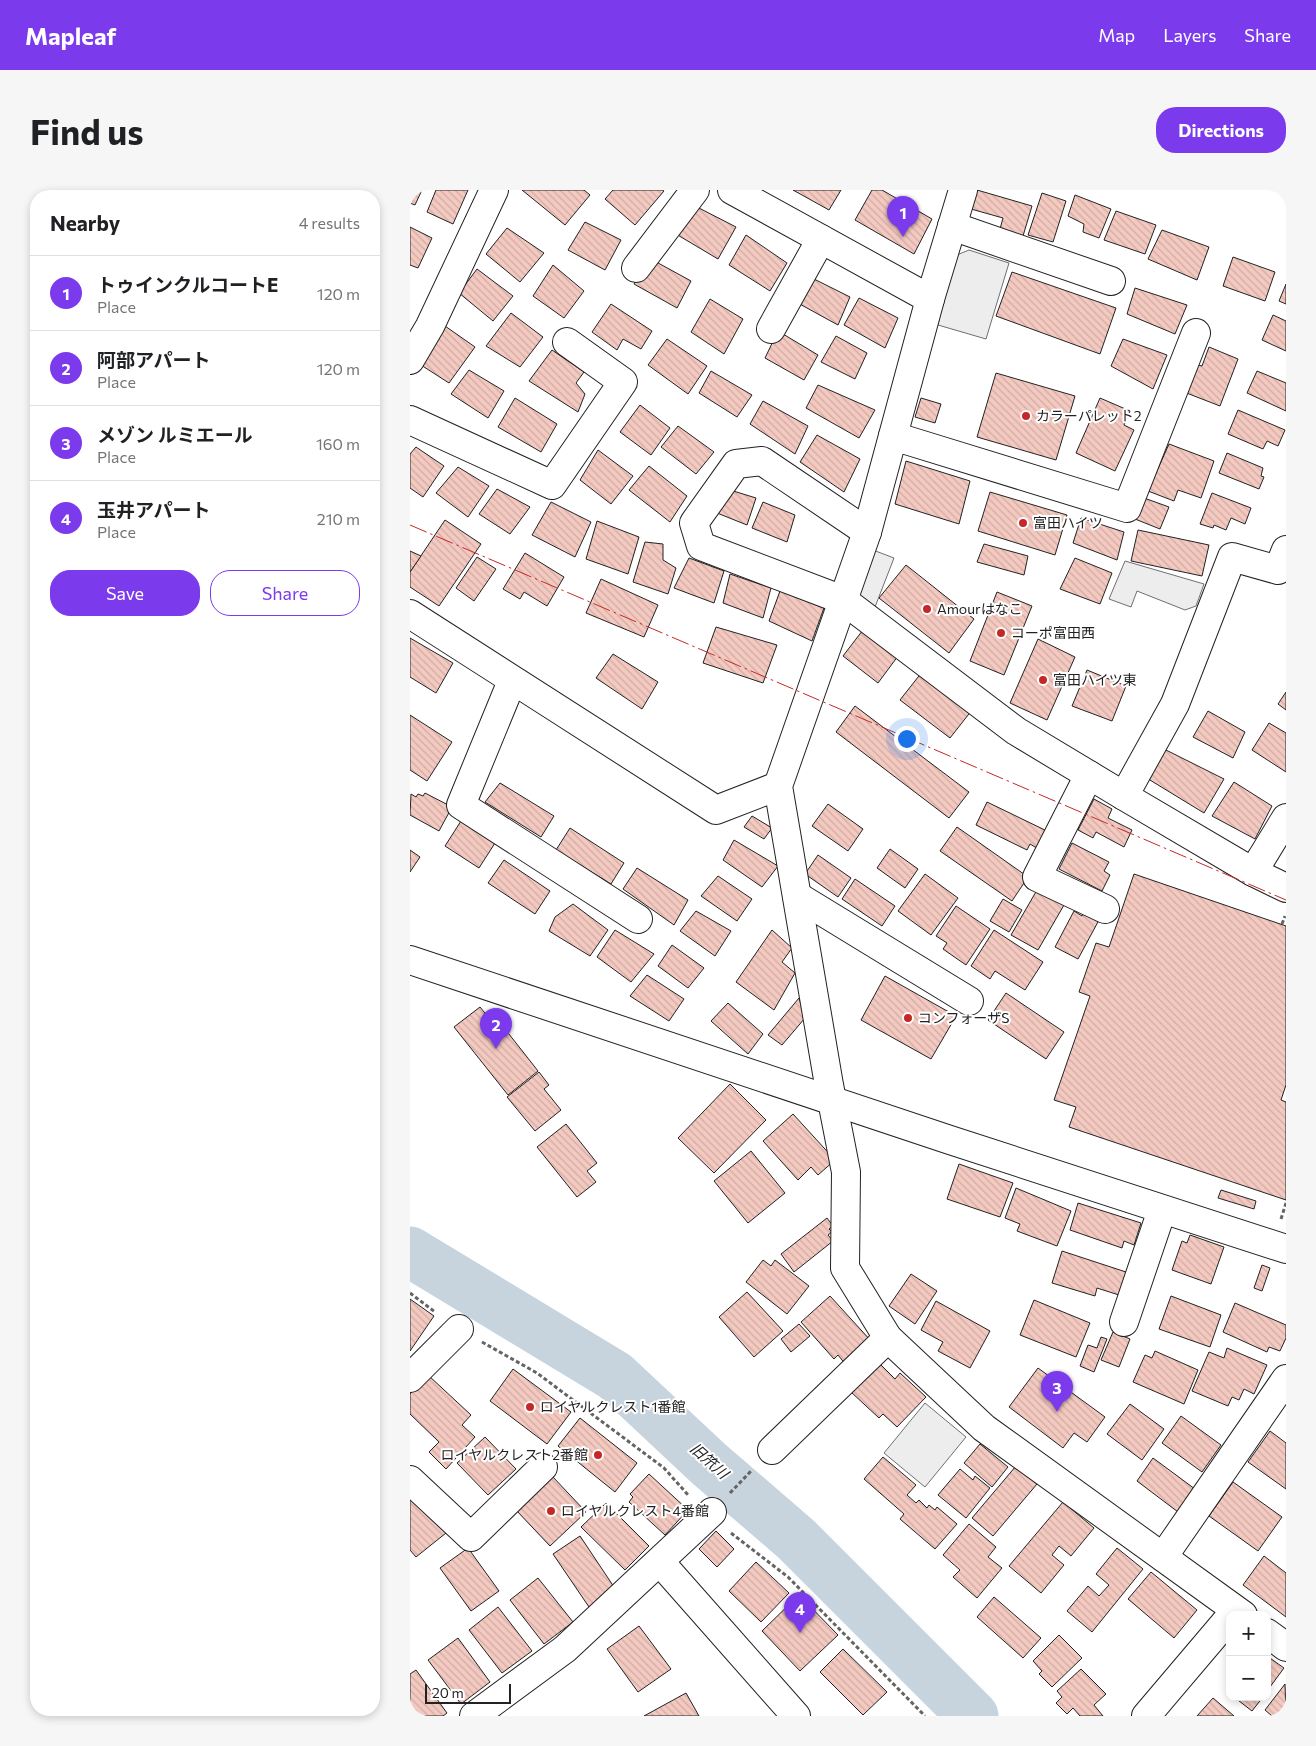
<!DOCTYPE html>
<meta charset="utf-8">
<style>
body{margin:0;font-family:Commissioner,"Noto Sans JP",sans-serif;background:#f6f6f6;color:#202124}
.controls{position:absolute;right:15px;bottom:15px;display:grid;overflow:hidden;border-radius:10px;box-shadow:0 2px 8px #0003}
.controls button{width:45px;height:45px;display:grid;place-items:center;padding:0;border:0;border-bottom:1px solid #e0e0e0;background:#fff;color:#202124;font:25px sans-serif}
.scale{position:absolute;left:15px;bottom:12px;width:86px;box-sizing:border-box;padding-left:5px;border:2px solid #222;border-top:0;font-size:14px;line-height:18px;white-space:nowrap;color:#222;-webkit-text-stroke:4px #fff;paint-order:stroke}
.you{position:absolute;left:496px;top:548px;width:18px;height:18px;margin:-12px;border:4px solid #fff;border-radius:50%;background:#1a73e8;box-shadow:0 0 0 8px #1a73e833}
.badge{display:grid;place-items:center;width:32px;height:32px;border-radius:50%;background:#7c3aed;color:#fff;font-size:16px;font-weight:700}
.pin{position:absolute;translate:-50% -41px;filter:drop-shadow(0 1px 2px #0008)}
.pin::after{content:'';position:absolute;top:26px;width:18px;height:15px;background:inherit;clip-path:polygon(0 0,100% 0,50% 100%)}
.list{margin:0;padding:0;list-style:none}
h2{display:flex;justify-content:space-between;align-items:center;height:65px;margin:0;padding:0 20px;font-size:21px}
h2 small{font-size:16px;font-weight:400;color:#757577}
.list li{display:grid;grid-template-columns:32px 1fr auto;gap:15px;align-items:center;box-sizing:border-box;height:75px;padding:0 20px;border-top:1px solid #e0e0e0}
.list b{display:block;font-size:19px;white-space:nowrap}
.list p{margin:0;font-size:16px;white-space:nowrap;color:#757577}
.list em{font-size:16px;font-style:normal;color:#757577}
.actions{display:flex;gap:10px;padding:15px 20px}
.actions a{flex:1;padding:11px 0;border:1px solid #7c3aed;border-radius:20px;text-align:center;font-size:18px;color:#7c3aed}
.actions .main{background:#7c3aed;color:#fff}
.map{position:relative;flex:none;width:876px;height:1526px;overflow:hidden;border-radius:20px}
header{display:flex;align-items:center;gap:30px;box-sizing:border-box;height:70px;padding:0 25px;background:#7c3aed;color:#fff}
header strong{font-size:24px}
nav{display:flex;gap:28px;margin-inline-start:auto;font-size:18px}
.intro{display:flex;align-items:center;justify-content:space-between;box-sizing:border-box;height:120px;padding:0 30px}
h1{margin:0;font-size:35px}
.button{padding:12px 22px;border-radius:20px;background:#7c3aed;color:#fff;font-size:18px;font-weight:700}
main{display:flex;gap:30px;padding:0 30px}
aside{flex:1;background:#fff;border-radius:20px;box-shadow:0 2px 8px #0003}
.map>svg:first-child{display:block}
.parking{fill:#ededed;stroke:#6f6f6f}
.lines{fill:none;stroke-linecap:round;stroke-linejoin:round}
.river{stroke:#c7d3dd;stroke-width:51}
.building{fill:url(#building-back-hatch);stroke:#222}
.minor-casing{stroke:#222;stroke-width:30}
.path{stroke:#646464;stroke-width:3;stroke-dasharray:4 2.5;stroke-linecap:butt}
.minor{stroke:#fff;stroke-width:28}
.power{stroke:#c62828;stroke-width:1;stroke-dasharray:18 4 2.5 4;stroke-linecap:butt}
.poi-dot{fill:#c62828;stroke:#fff;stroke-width:2}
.labels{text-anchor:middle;stroke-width:4;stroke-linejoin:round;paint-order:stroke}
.poi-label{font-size:14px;fill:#222;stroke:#fff;text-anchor:start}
.water-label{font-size:15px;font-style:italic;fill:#222;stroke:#fff}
</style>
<header>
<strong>Mapleaf</strong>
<nav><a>Map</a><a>Layers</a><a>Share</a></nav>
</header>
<div class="intro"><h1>Find us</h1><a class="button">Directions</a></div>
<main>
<aside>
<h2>Nearby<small>4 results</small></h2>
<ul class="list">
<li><span class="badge">1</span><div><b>トゥインクルコートE</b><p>Place</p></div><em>120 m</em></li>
<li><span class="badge">2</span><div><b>阿部アパート</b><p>Place</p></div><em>120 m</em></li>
<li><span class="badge">3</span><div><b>メゾン ルミエール</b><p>Place</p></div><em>160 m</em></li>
<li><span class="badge">4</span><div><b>玉井アパート</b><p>Place</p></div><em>210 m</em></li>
</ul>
<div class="actions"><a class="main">Save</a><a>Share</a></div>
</aside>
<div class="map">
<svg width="876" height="1526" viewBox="0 0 876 1526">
<defs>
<pattern id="building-back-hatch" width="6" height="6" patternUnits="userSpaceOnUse" patternTransform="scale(1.25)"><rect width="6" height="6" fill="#f3c9c0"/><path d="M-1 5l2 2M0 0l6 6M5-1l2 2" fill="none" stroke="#d0aca5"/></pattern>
</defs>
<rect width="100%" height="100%" fill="#fff"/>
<g class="parking">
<path d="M559 60 599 73 576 149 528 135 542 67Z"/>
<path d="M463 360 484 368 465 417 443 409Z"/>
<path d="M715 371 794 394 786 416 775 420 727 401 721 417 699 409Z"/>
<path d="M515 1213 556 1247 515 1297 474 1263Z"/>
</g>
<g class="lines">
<path class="river" d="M0 1062 205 1186 299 1274 386 1349 563 1526"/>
</g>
<g class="building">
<path d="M0 0H12L5 15 0 13Z"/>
<path d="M26 0H58L43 34 17 22Z"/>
<path d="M112 0H174L180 5 155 35Z"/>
<path d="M203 0H252L254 1 225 35 195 9Z"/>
<path d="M383 0H431L419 20Z"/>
<path d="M462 0H472L522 29 504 64 445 30Z"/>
<path d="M567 0 622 16 613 46 590 39 593 28 561 19Z"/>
<path d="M632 3 656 11 643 52 618 45Z"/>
<path d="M665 5 701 19 689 48 673 42 674 34 658 26Z"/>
<path d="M285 16 326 37 308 69 266 44Z"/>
<path d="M706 21 746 35 735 64 694 50Z"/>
<path d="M175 32 211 50 195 80 158 60Z"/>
<path d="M0 37 22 48 8 78 0 75Z"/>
<path d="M97 38 134 63 110 92 76 64Z"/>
<path d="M752 40 799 57 787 90 738 69Z"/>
<path d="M336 45 377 73 360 101 319 75Z"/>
<path d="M823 67 865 82 855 111 813 96Z"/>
<path d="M239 68 281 91 267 118 224 94Z"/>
<path d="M143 75 174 101 154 128 123 106Z"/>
<path d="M67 79 103 106 83 131 49 103Z"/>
<path d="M602 82 706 118 690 164 586 126Z"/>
<path d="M400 87 440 107 428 135 386 112Z"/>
<path d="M876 94V114L869 111Z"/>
<path d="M725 98 777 115 765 144 717 124Z"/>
<path d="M449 108 488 128 475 158 434 135Z"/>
<path d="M300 109 333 129 314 164 281 142Z"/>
<path d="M201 114 242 141 231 159 213 149 207 160 182 142Z"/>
<path d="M101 123 133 147 110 177 76 156Z"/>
<path d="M863 125 876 131V161L852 150Z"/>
<path d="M35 136 65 157 39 193 11 175Z"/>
<path d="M368 141 408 165 394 190 355 168Z"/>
<path d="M426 146 457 163 445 189 411 172Z"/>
<path d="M257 149 297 176 278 204 238 175Z"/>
<path d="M713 149 757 165 743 199 701 176Z"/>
<path d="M799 157 828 169 810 216 774 202 784 174 792 176Z"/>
<path d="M142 160 174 182 166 193 175 204 168 222 119 191Z"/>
<path d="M59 180 94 201 78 228 41 204Z"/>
<path d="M301 181 342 205 327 227 289 203Z"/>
<path d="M847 181 876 193V221L837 203Z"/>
<path d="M586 183 665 206 646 270 567 247Z"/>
<path d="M408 195 465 220 449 248 396 218Z"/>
<path d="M105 208 147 234 131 262 88 237Z"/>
<path d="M511 208 531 214 525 233 505 227Z"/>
<path d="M690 208 720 221 714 235 724 240 705 281 666 263Z"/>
<path d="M353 211 398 236 385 264 340 234Z"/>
<path d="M230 215 260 238 241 265 210 242Z"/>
<path d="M828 220 875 240 868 256 857 251 853 259 818 244Z"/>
<path d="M268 236 304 262 286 284 251 257Z"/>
<path d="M407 245 450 269 434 302 390 272Z"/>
<path d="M759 254 804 271 791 308 768 300 764 311 738 301Z"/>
<path d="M6 257 34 276 13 307 0 298V264Z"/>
<path d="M188 260 223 286 201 314 170 290Z"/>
<path d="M817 263 853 278 851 286 854 287 849 299 809 283Z"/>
<path d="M496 271 560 291 549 334 485 314Z"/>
<path d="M239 276 277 306 260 332 219 300Z"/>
<path d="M48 277 79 296 58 327 26 303Z"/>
<path d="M87 299 120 317 100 344 69 324Z"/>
<path d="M320 300 346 308 337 335 307 323Z"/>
<path d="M580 302 657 325 645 365 568 341Z"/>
<path d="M802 303 841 318 835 334 821 328 816 340 804 335 803 338 790 334Z"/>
<path d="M734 308 759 317 750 339 725 329Z"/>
<path d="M141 312 181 332 165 367 122 345Z"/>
<path d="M353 312 385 325 377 352 342 338Z"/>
<path d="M671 328 714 342 707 370 663 353Z"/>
<path d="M35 330 71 354 29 416 0 397V382Z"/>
<path d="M187 331 229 347 218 384 176 369Z"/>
<path d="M728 340 799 355 792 386 721 371Z"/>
<path d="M235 352 253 354V370L266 378 258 404 223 392Z"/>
<path d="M574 354 618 366 614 385 567 372Z"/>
<path d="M0 361 11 366 0 382Z"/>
<path d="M115 363 154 387 137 416 114 402 110 409 93 399Z"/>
<path d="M67 367 86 379 64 411 46 398Z"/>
<path d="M279 368 314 381 304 413 264 398Z"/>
<path d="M665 368 702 383 690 414 650 399Z"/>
<path d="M496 375 564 429 539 463 469 408Z"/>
<path d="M320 384 361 398 353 428 313 413Z"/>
<path d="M191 389 248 415 234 447 176 423Z"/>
<path d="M370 401 414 418 402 451 359 431Z"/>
<path d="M587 402 622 416 594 485 560 471Z"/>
<path d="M456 436 491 462 468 493 433 466Z"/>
<path d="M306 437 367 455 353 493 293 473Z"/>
<path d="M0 448 43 473 26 503 0 487Z"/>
<path d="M628 449 665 467 637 530 600 513Z"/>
<path d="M203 464 248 492 232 519 186 488Z"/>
<path d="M677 480 716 496 702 531 662 516Z"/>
<path d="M512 482 562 520 540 548 490 510Z"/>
<path d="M876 502V520L868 514Z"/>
<path d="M445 516 559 602 539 628 426 542Z"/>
<path d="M798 521 835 542 823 568 783 547Z"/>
<path d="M0 525 42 552 17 591 0 580Z"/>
<path d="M859 533 876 543V582L842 560Z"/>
<path d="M752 558 814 589 794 623 735 587Z"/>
<path d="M824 592 862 616 845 649 802 626Z"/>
<path d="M90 593 144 626 131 647 75 612Z"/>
<path d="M15 603 42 617 29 641 0 625 1 604 6 607 8 604 13 606Z"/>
<path d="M684 609 702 619 698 628 722 640 714 657 686 642 683 648 668 640Z"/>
<path d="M577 612 639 642 630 660 620 654 617 660 566 635Z"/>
<path d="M418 614 453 639 438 661 402 636Z"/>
<path d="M342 626 362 638 354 649 334 637Z"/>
<path d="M51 631 85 653 69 678 35 656Z"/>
<path d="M547 637 618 687 602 711 530 661Z"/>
<path d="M160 638 214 673 201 694 146 660Z"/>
<path d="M324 650 368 676 352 697 313 670Z"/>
<path d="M662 653 699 672 694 681 700 685 692 701 649 679Z"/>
<path d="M480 659 508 679 495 698 467 678Z"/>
<path d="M0 660 10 667 0 682Z"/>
<path d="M408 665 441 688 428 707 395 684Z"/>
<path d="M94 670 140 701 125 724 78 693Z"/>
<path d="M227 678 278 710 264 735 213 699Z"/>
<path d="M515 684 548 708 521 745 488 721Z"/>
<path d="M724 684 876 736V895L871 910 876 912V1010L659 937 666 917 644 910 680 806 669 802 686 753 699 757Z"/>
<path d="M308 686 342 709 327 731 291 706Z"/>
<path d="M445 689 485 716 472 736 432 709Z"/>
<path d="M627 700 654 715 628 760 601 745Z"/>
<path d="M593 709 612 720 599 742 580 731Z"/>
<path d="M163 714 198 740 180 766 139 741 145 727Z"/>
<path d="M546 716 580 739 556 775 533 759 537 753 526 746Z"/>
<path d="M286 721 321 741 305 766 270 741Z"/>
<path d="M664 721 672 726 674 722 689 730 668 769 645 757Z"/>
<path d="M205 740 244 764 221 792 187 767Z"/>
<path d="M362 740 382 758 372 772 385 783 364 820 326 792Z"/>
<path d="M584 740 633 772 615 800 585 781 580 789 561 776Z"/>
<path d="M262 755 294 778 278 798 248 776Z"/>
<path d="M237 785 274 809 259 831 220 806Z"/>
<path d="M475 786 546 826 521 869 451 830Z"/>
<path d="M596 803 654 842 636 869 578 830Z"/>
<path d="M389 808 395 828 372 855 358 845Z"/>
<path d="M318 813 353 844 338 864 301 831Z"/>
<path d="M70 817 79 828 84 825 128 881 98 905 44 837Z"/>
<path d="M129 882 139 895 134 899 151 920 125 941 97 907Z"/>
<path d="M320 894 356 930 304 983 268 948Z"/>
<path d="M383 924 425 970 408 985 401 977 388 990 353 951Z"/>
<path d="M156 934 187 973 177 981 186 992 167 1007 127 957Z"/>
<path d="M341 961 375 1003 338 1033 304 991Z"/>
<path d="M549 974 603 993 590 1027 537 1009Z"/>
<path d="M606 998 661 1021 647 1056 607 1041 610 1034 595 1028Z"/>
<path d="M811 1000 846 1011 844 1019 808 1008Z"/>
<path d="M668 1013 731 1033 724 1055 714 1051 712 1058 660 1040Z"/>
<path d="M417 1028 423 1036 419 1039 422 1042 418 1045 423 1051 384 1082 371 1064Z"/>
<path d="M780 1045 814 1057 801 1094 762 1080 772 1051 777 1053Z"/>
<path d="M652 1061 719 1083 712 1106 687 1098 685 1106 642 1093Z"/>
<path d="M353 1070 361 1076 365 1070 399 1096 377 1124 336 1092Z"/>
<path d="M852 1075 860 1078 852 1101 844 1098Z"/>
<path d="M501 1084 527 1101 505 1134 479 1116Z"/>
<path d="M337 1102 373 1141 344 1167 309 1127Z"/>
<path d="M420 1106 462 1152 436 1175 428 1165 424 1169 391 1132Z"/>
<path d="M761 1106 811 1125 800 1157 749 1139Z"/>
<path d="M0 1109 24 1126 0 1161Z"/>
<path d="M624 1110 680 1133 666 1167 610 1145Z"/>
<path d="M526 1111 580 1141 560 1178 528 1161 533 1152 511 1140Z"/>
<path d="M825 1113 876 1135V1148L870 1161 859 1157 857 1162 813 1142Z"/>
<path d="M389 1134 400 1146 381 1162 371 1149Z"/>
<path d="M703 1142 720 1149 709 1177 691 1170Z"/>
<path d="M691 1147 697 1149 684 1182 670 1176 678 1155 687 1158Z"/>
<path d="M817 1158 857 1175 844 1204 834 1199 829 1210 822 1207 818 1216 782 1201 799 1162 814 1168Z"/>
<path d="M745 1161 788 1180 774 1214 723 1192 735 1165 742 1168Z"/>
<path d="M469 1173 485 1189 490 1183 516 1207 487 1237 473 1224 469 1228 441 1202Z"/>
<path d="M628 1178 695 1227 677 1252 664 1243 653 1258 599 1217Z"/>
<path d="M103 1179 161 1222 137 1254 80 1211Z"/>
<path d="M18 1185 61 1225 52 1235 65 1247 36 1279 19 1262 29 1252 0 1224V1204Z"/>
<path d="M720 1214 754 1239 732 1270 697 1244Z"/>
<path d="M771 1226 811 1255 792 1282 752 1253Z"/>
<path d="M170 1228 227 1273 205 1302 148 1256Z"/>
<path d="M860 1241 876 1253V1299L838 1272Z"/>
<path d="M75 1247 106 1279 78 1305 47 1273Z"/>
<path d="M570 1254 598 1277 582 1297 554 1273Z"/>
<path d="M473 1267 506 1295 497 1305 506 1313 509 1310 517 1318 519 1315 525 1320 527 1317 547 1334 525 1359 490 1329 494 1324 454 1289Z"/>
<path d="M743 1268 789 1302 772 1325 727 1291Z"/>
<path d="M606 1276 627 1294 583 1346 562 1328Z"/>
<path d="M550 1279 563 1290 565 1286 580 1298 556 1328 528 1305Z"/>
<path d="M239 1284 278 1320 255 1345 219 1312 223 1307 220 1304Z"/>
<path d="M142 1286 176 1322 140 1356 106 1320Z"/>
<path d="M823 1292 872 1327 848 1361 799 1326Z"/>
<path d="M0 1300 36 1343 6 1367 0 1360Z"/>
<path d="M653 1312 684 1338 661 1366 649 1356 642 1365 654 1375 631 1403 599 1376Z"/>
<path d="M196 1313 239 1356 215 1380 171 1337Z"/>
<path d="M559 1334 586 1357 578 1367 592 1378 567 1408 543 1387 550 1380 533 1365Z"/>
<path d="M306 1341 324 1359 307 1377 289 1359Z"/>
<path d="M170 1346 206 1400 179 1417 143 1364Z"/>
<path d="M58 1358 89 1401 61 1421 30 1378Z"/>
<path d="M707 1358 733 1379 682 1442 657 1421 678 1396 689 1406 699 1395 686 1384Z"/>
<path d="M854 1366 876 1383V1427L833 1395Z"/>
<path d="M346 1372 379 1403 351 1432 319 1401Z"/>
<path d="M741 1382 787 1420 764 1448 718 1409Z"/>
<path d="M128 1388 163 1432 134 1454 100 1410Z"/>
<path d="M389 1405 428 1445 390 1481 352 1441Z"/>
<path d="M584 1407 631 1448 613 1468 567 1427Z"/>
<path d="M88 1417 122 1461 92 1483 59 1440Z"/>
<path d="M229 1436 261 1479 228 1502 197 1459Z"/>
<path d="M649 1445 672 1468 642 1497 629 1484 632 1481 623 1471Z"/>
<path d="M48 1448 80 1492 51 1514 18 1470Z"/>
<path d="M433 1459 477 1502 453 1525 410 1482Z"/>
<path d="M857 1466 874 1478 857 1501Z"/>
<path d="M671 1479 696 1504 684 1515 693 1526H670L663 1518 657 1524 646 1513 652 1507 647 1501Z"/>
<path d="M6 1480 37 1523 33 1526H0V1484Z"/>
<path d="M875 1494 876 1526H862L855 1520Z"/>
<path d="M276 1503 289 1526H234Z"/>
<path d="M824 1507H853L842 1521Z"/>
<path d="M803 1508 824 1526H787Z"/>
</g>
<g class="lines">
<defs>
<g id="minor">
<path d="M322 0 520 109 457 342 368 596 419 895 436 982 435 1078 478 1148 574 1238 833 1425"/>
<path d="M542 36 701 91"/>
<path d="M226 78 285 0"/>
<path d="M520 109 553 0"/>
<path d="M361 139 411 49"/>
<path d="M0 170 20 136 84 0"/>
<path d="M0 230 142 295 213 192 157 152"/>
<path d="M483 246 717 318 786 143"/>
<path d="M457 342 352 271 326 274 284 333 291 356 433 410 606 541 714 606 843 682 876 698"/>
<path d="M0 424 306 620 368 596"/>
<path d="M102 491 51 615 228 729"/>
<path d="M679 585 627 687 695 719"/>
<path d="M714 606 765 514 822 367 868 380 876 360"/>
<path d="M843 682 876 628"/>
<path d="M387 706 559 811"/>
<path d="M0 770 540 950 876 1059"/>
<path d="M714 1132 752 1020"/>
<path d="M0 1188 49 1139"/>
<path d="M362 1260 478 1148"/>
<path d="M0 1290 61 1347 133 1277"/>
<path d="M753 1367 876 1189"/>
<path d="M250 1372 386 1526"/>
<path d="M857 1443 876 1457"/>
<path d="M64 1526 155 1459 302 1322"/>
<path d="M736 1526 820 1427"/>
</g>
</defs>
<use href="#minor" class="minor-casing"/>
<g class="path">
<path d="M872 734 875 726"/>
<path d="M871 1029 876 1013"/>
<path d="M0 1103 25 1122"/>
<path d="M72 1152 127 1183 254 1278 279 1306"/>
<path d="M320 1303 342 1280"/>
<path d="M321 1343 378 1387 515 1526"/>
</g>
<use href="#minor" class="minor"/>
<path class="power" d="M0 335 876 710"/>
</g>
<g class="poi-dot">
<circle cx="616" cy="226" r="5"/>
<circle cx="613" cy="333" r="5"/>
<circle cx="517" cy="419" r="5"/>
<circle cx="591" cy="443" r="5"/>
<circle cx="633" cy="490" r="5"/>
<circle cx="498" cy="828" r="5"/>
<circle cx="120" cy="1217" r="5"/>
<circle cx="188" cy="1265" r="5"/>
<circle cx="141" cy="1321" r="5"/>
</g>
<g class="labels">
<g class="poi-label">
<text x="626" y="231">カラーパレット2</text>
<text x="623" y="338">富田ハイツ</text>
<text x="527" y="424">Amourはなこ</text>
<text x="601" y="448">コーポ富田西</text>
<text x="643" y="495">富田ハイツ東</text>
<text x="508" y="833">コンフォーザS</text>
<text x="130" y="1222">ロイヤルクレスト1番館</text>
<text x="178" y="1270" text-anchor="end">ロイヤルクレスト2番館</text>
<text x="151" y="1326">ロイヤルクレスト4番館</text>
</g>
<g class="water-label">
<text transform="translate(299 1271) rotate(42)" y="5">旧笊川</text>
</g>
</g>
</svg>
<div class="controls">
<button>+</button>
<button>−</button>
</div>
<div class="scale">20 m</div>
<div class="you"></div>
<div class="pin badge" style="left:493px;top:47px">1</div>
<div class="pin badge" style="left:86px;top:859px">2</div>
<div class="pin badge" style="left:647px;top:1222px">3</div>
<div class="pin badge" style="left:390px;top:1443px">4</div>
</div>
</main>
